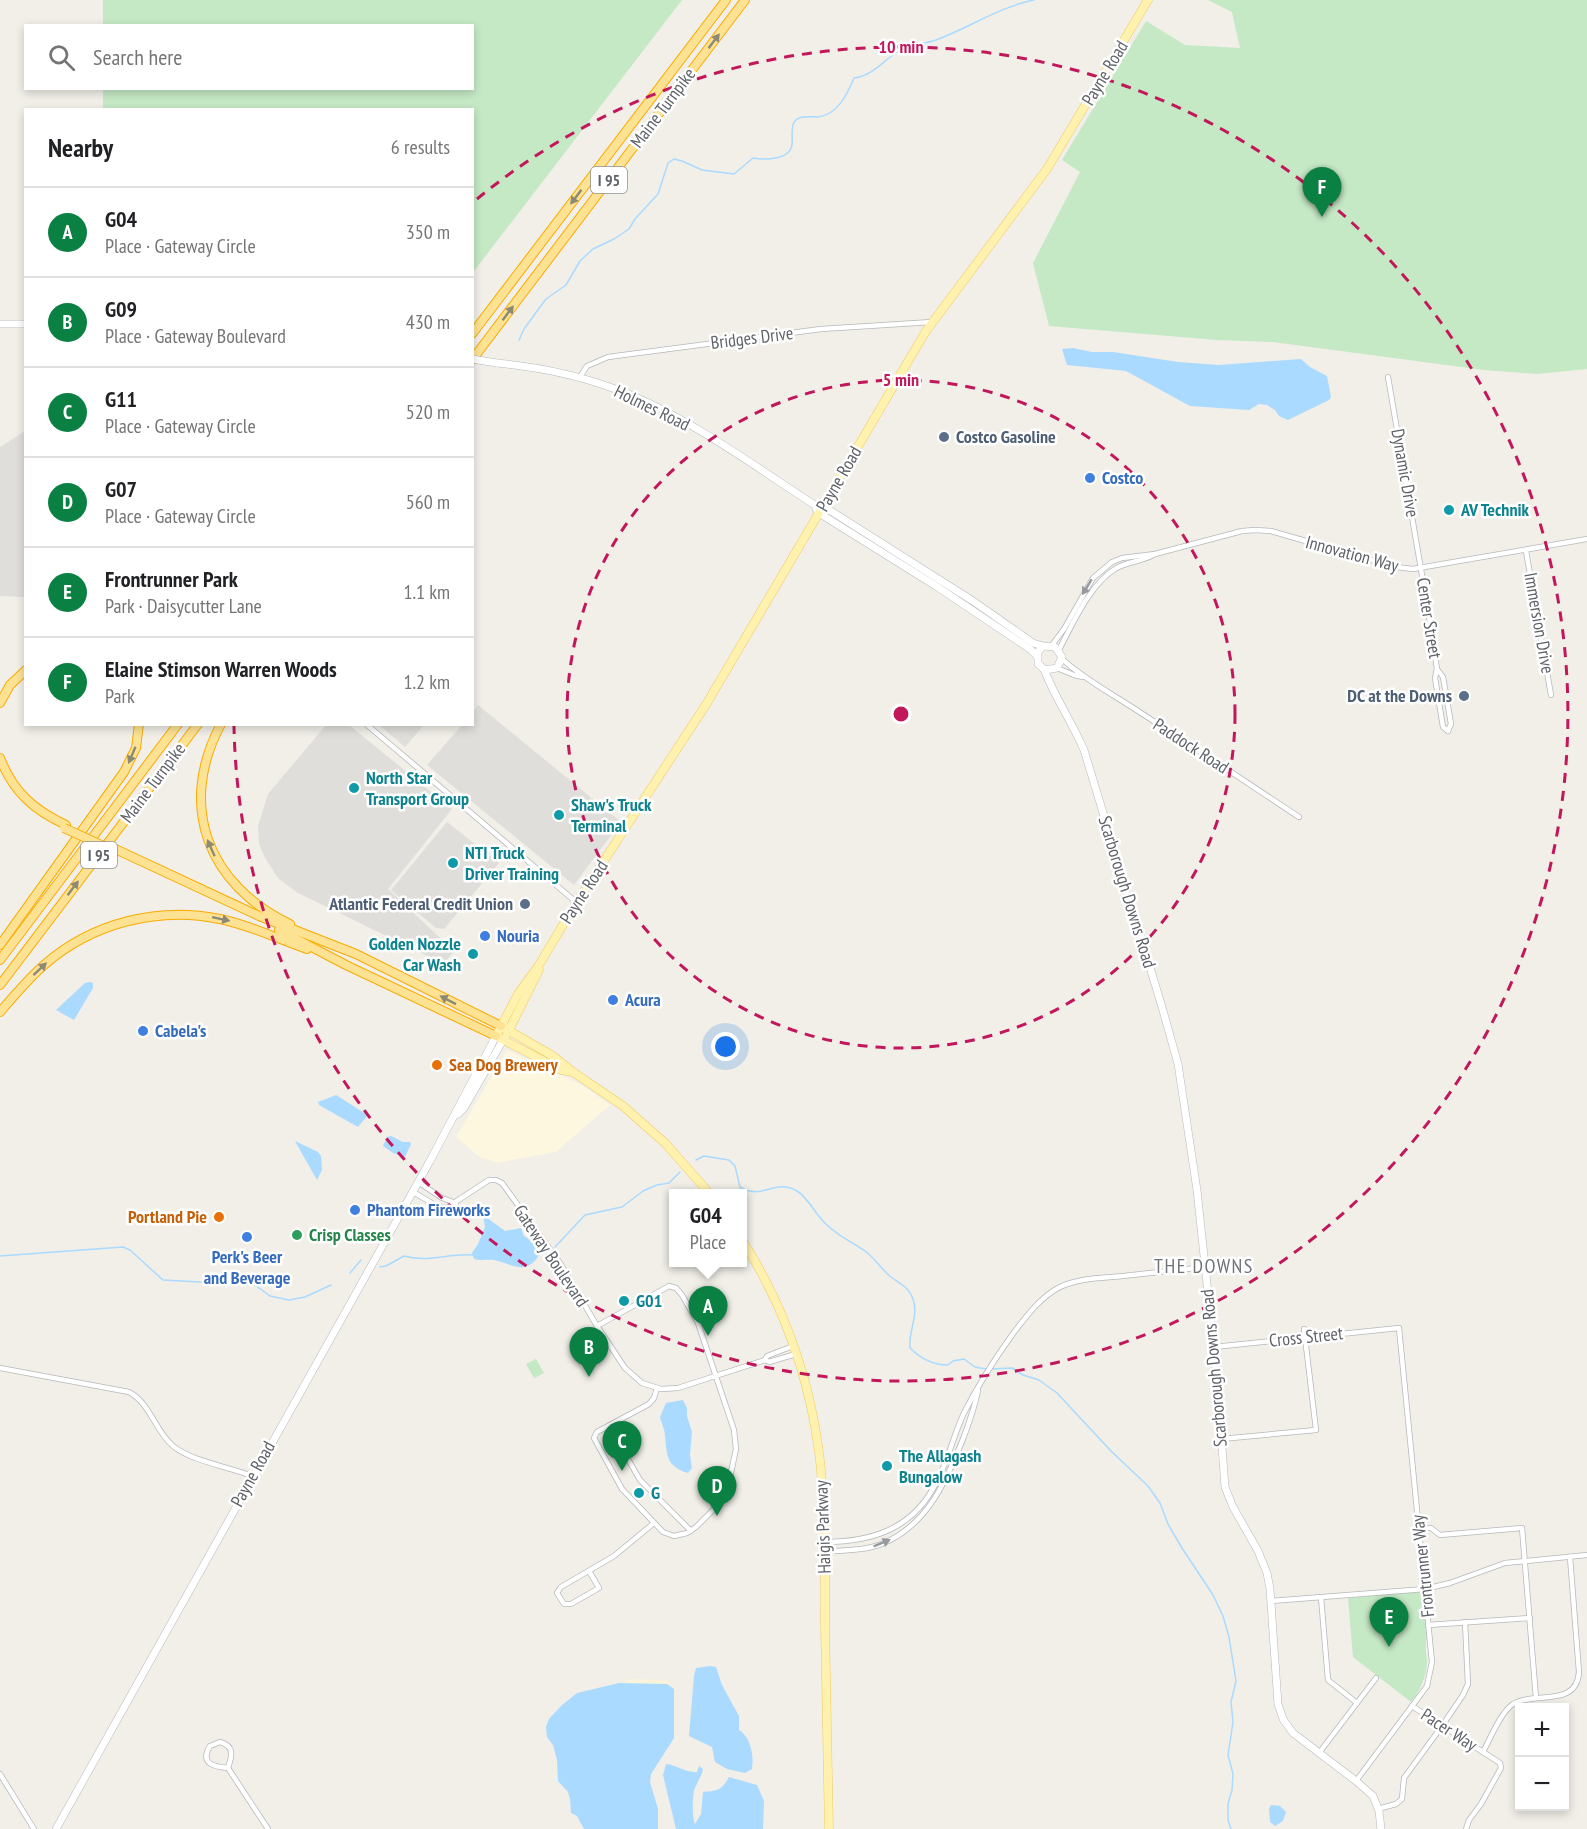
<!DOCTYPE html>
<meta charset="utf-8">
<style>
body{margin:0;font-family:"PT Sans Narrow",sans-serif;background:#f6f6f6;color:#202124}
.controls{position:absolute;right:18px;bottom:18px;display:grid;overflow:hidden;border-radius:0px;box-shadow:0 3px 9px #0003}
.controls button{width:54px;height:54px;display:grid;place-items:center;padding:0;border:0;border-bottom:2px solid #e0e0e0;background:#fff;color:#202124;font:30px sans-serif}
.you{position:absolute;left:726px;top:1047px;width:21px;height:21px;margin:-15px;border:4px solid #fff;border-radius:50%;background:#1a73e8;box-shadow:0 0 0 9px #1a73e833}
.badge{display:grid;place-items:center;width:39px;height:39px;border-radius:50%;background:#0b8043;color:#fff;font-size:20px;font-weight:700}
.pin{position:absolute;translate:-50% -50px;filter:drop-shadow(0 2px 3px #0008)}
.pin::after{content:'';position:absolute;top:32px;width:21px;height:18px;background:inherit;clip-path:polygon(0 0,100% 0,50% 100%)}
.popup{position:absolute;left:669px;top:1189px;width:78px;height:78px;box-sizing:border-box;display:grid;place-content:center;border-radius:0px;background:#fff;filter:drop-shadow(0 2px 4px #0005);font-size:20px;white-space:nowrap;color:#757577}
.popup b{font-size:22px;color:#202124}
.popup::after{content:'';position:absolute;left:50%;top:100%;margin-left:-12px;border:12px solid transparent;border-top-color:#fff}
.list{margin:0;padding:0;list-style:none}
h2{display:flex;justify-content:space-between;align-items:center;height:78px;margin:0;padding:0 24px;font-size:26px}
h2 small{font-size:20px;font-weight:400;color:#757577}
.list li{display:grid;grid-template-columns:39px 1fr auto;gap:18px;align-items:center;box-sizing:border-box;height:90px;padding:0 24px;border-top:2px solid #e0e0e0}
.list b{display:block;font-size:22px;white-space:nowrap}
.list p{margin:0;font-size:20px;white-space:nowrap;color:#757577}
.list em{font-size:20px;font-style:normal;color:#757577}
.icon{flex:none;width:33px;height:33px;fill:none;stroke:currentColor;stroke-width:2;stroke-linecap:round;stroke-linejoin:round}
.map{position:relative;flex:none;width:1587px;height:1829px;overflow:hidden}
.search{position:absolute;background:#fff;box-shadow:0 3px 9px #0003;left:24px;top:24px;width:450px;height:66px;display:flex;align-items:center;gap:15px;box-sizing:border-box;padding:0 21px;border-radius:0px;color:#757577;font-size:22px}
.panel{position:absolute;background:#fff;box-shadow:0 3px 9px #0003;left:24px;top:108px;width:450px;height:618px;border-radius:0px}
.map>svg:first-child{display:block}
.commercial{fill:#fef7e0}
.industrial{fill:#e0deda}
.green{fill:#c5e8c5}
.sand{fill:#fbf3d9}
.water{fill:#aadaff}
.lines{fill:none;stroke-linecap:round;stroke-linejoin:round}
.stream{stroke:#aadaff;stroke-width:1.5}
.street-casing{stroke:#b5b8bc;stroke-width:6}
.secondary-casing{stroke:#b6babf;stroke-width:8}
.primary-casing{stroke:#f2c960;stroke-width:9}
.highway-casing{stroke:#f9ab00;stroke-width:10}
.street{stroke:#fff;stroke-width:4.5}
.secondary{stroke:#fff;stroke-width:7}
.primary{stroke:#fff2af;stroke-width:8}
.highway{stroke:#fde293;stroke-width:8}
.secondary-bridge-casing{stroke:#b6babf;stroke-width:8;stroke-linecap:butt}
.highway-bridge-casing{stroke:#f9ab00;stroke-width:10;stroke-linecap:butt}
.secondary-bridge{stroke:#fff;stroke-width:7}
.highway-bridge{stroke:#fde293;stroke-width:8}
.oneway{fill:#8e8975}
.oneway2{fill:#979a9d}
.ring{fill:none;stroke:#c2185b;stroke-width:3;stroke-dasharray:10 8}
.service-dot{fill:#5c6f8a;stroke:#fff;stroke-width:2}
.shop-dot{fill:#3f7fe0;stroke:#fff;stroke-width:2}
.culture-dot{fill:#0f9aa8;stroke:#fff;stroke-width:2}
.food-dot{fill:#e8710a;stroke:#fff;stroke-width:2}
.leisure-dot{fill:#2e9e5b;stroke:#fff;stroke-width:2}
.labels{text-anchor:middle;stroke-width:5;stroke-linejoin:round;paint-order:stroke}
.shield{fill:#fff;stroke:#8f9295;stroke-width:1.5}
.shield-label{font-size:16px;font-weight:bold;fill:#5f6368}
.street-label{font-size:18px;fill:#5f6368;stroke:#fff}
.service-label{font-size:18px;font-weight:bold;fill:#4e5e75;stroke:#fff;text-anchor:end}
.shop-label{font-size:18px;font-weight:bold;fill:#366cbe;stroke:#fff;text-anchor:start}
.culture-label{font-size:18px;font-weight:bold;fill:#0d838f;stroke:#fff;text-anchor:start}
.food-label{font-size:18px;font-weight:bold;fill:#c56008;stroke:#fff;text-anchor:start}
.leisure-label{font-size:18px;font-weight:bold;fill:#27864d;stroke:#fff;text-anchor:start}
.neighbourhood-label{font-size:20px;letter-spacing:1.5px;fill:#70757a;stroke:#fff}
.centre{fill:#c2185b;stroke:#fff;stroke-width:3}
.ring-label{font-size:18px;text-anchor:middle;font-weight:bold;fill:#c2185b;stroke:#fff;stroke-width:5;stroke-linejoin:round;paint-order:stroke}
</style>
<div class="map">
<svg width="1587" height="1829" viewBox="0 0 1587 1829">
<rect width="100%" height="100%" fill="#f1efe8"/>
<path class="commercial" d="M507 1050 583 1086 610 1105 556 1152 496 1163 478 1156 456 1137Z"/>
<g class="industrial">
<path d="M25 431V597L0 596V447Z"/>
<path d="M478 705 621 822 574 885 427 765 462 725 472 724 473 712Z"/>
<path d="M326 725H349L452 809 388 889 454 951 444 964 298 893 278 878 264 856 259 843 258 826 268 794Z"/>
<path d="M379 725H424L405 747Z"/>
<path d="M447 822 499 863 444 929 436 928 391 890Z"/>
</g>
<g class="green">
<path d="M103 0H682L474 271 472 110 103 109V89L472 88V26L103 25Z"/>
<path d="M1208 0H1587V369L1537 374 1484 370 1273 342 1217 340 1049 326 1033 263 1080 172 1062 160 1146 21 1185 45 1240 48 1232 12Z"/>
<path d="M536 1359 544 1373 534 1378 526 1364Z"/>
<path d="M1417 1592 1421 1593 1424 1596 1427 1638C1424 1646 1427 1654 1427 1662 1427 1676 1419 1692 1411 1702L1353 1657 1348 1598Z"/>
</g>
<path class="sand" d="M629 1679 666 1680 670 1683V1690L621 1686Z"/>
<g class="water">
<path d="M1073 348 1092 352H1113L1178 362 1219 365 1301 359 1310 367 1327 376 1331 397 1329 400 1288 420 1279 416 1275 410 1267 405 1259 404 1249 410 1190 406 1126 371 1067 365 1062 349Z"/>
<path d="M90 982 93 983V988L74 1020 56 1010 85 983Z"/>
<path d="M336 1095 366 1114 367 1116 358 1127 319 1105 318 1102Z"/>
<path d="M391 1136 403 1142H410L411 1144 405 1157 393 1153 383 1146 387 1137Z"/>
<path d="M295 1141 318 1152 321 1156 322 1170 317 1180Z"/>
<path d="M483 1215 505 1231 521 1228 524 1236C533 1241 535 1245 539 1255 526 1277 511 1263 494 1260 487 1259 481 1261 474 1259L472 1253 478 1244 485 1227Z"/>
<path d="M683 1400 687 1408V1416L692 1432 690 1455 692 1468 688 1473C666 1466 667 1456 665 1436 665 1429 661 1423 660 1417L666 1403Z"/>
<path d="M710 1666 716 1667 722 1685 739 1716V1730C751 1738 754 1755 752 1769L745 1773 727 1769 715 1762 712 1747 689 1736 694 1676 696 1668Z"/>
<path d="M619 1683 667 1684 674 1689V1738L651 1774 650 1782 658 1809V1829H584L577 1816 571 1813 570 1799 568 1792 558 1781 557 1760 553 1745 547 1737 546 1727 549 1719 561 1706 577 1693Z"/>
<path d="M666 1764C677 1765 686 1773 697 1772L699 1766 703 1769C701 1777 698 1781 695 1788 692 1795 692 1817 695 1824L701 1814 703 1792C717 1791 722 1790 729 1777L757 1785 764 1801 763 1829H676L663 1775Z"/>
<path d="M1271 1805 1280 1806 1286 1812 1283 1821 1275 1826 1270 1822 1269 1809Z"/>
</g>
<g class="lines">
<g class="stream">
<path d="M519 340 524 329 540 307 546 299 566 285 580 261 593 249 614 239 629 229 635 219 658 194 668 163 674 159 682 161 702 170 734 174 753 158C765 160 791 160 792 144 793 137 790 126 795 121 800 115 811 117 818 117 837 115 847 95 854 78 873 75 882 62 897 52 909 43 923 45 936 40 969 28 999 7 1034 0"/>
<path d="M696 1160 704 1156 729 1160 735 1166 740 1187C762 1201 774 1178 797 1191 808 1197 816 1216 827 1225 838 1236 852 1242 865 1251 874 1257 881 1269 891 1277 900 1284 909 1287 913 1299 919 1315 908 1332 910 1348 921 1359 933 1365 948 1365L953 1361 964 1359 975 1367 986 1369"/>
<path d="M555 1247 585 1215 622 1207 643 1191 657 1185 669 1183 680 1172"/>
<path d="M537 1253H546"/>
<path d="M0 1256 123 1247 130 1250 163 1280 255 1285 270 1296 289 1300 305 1297 331 1285"/>
<path d="M380 1267 386 1266 404 1256C428 1263 448 1253 473 1255"/>
<path d="M350 1273 361 1260"/>
<path d="M991 1369 1012 1368 1023 1375 1039 1380 1057 1393 1111 1451 1148 1486 1160 1503 1168 1524 1182 1548 1213 1595 1223 1616 1229 1637 1236 1681 1231 1702 1233 1722 1228 1755 1233 1774 1232 1790 1228 1804V1820L1231 1829"/>
</g>
<defs>
<g id="street">
<path d="M580 377 587 366 608 357 821 329 932 322"/>
<path d="M1388 377 1429 616 1437 669 1435 678 1443 727 1448 731"/>
<path d="M1526 551 1551 695"/>
<path d="M1052 645 1064 629 1093 578 1112 562 1122 558 1155 554 1242 531 1255 530 1271 531 1396 567 1413 569 1587 539"/>
<path d="M1059 650C1072 625 1090 584 1115 569 1127 561 1143 562 1155 554"/>
<path d="M1062 659C1085 680 1114 695 1141 713 1194 747 1246 782 1299 817"/>
<path d="M1057 668 1074 675 1083 677"/>
<path d="M1437 669 1443 677 1451 724 1448 731"/>
<path d="M366 724 576 902"/>
<path d="M418 1182 442 1198 456 1203"/>
<path d="M413 1192 437 1206 446 1208 489 1180H496L502 1183 560 1263 597 1326 625 1368 642 1383 661 1389 678 1388 765 1360 767 1356 793 1346"/>
<path d="M597 1326 669 1286 676 1288 682 1295 698 1323 734 1430 736 1449 727 1491 723 1500 696 1527 687 1533 674 1536 663 1532 622 1489 594 1438 597 1432 649 1404 654 1398 657 1388"/>
<path d="M1214 1347 1399 1328 1432 1662 1427 1686 1356 1781"/>
<path d="M765 1360 769 1362 796 1354"/>
<path d="M0 1368 129 1392C151 1404 155 1431 173 1446 191 1461 230 1467 252 1476"/>
<path d="M609 1426 640 1480 691 1531"/>
<path d="M1221 1439 1316 1430 1304 1329"/>
<path d="M1419 1528H1431L1440 1535 1522 1528 1536 1698"/>
<path d="M824 1542C872 1542 912 1529 935 1485 948 1462 953 1436 964 1413 978 1385 994 1360 1012 1335 1025 1318 1040 1297 1060 1287 1079 1278 1102 1278 1123 1276 1150 1273 1177 1270 1205 1267"/>
<path d="M825 1552C844 1550 866 1551 884 1543 928 1524 946 1481 963 1439 969 1423 975 1407 978 1390"/>
<path d="M589 1571 599 1588 571 1604H564L557 1593 561 1587 614 1556 654 1523"/>
<path d="M1321 1597 1328 1680 1357 1703"/>
<path d="M1271 1601 1425 1589 1450 1583 1505 1563 1587 1555"/>
<path d="M1428 1625 1530 1618"/>
<path d="M1412 1706 1483 1752C1490 1739 1501 1712 1513 1704 1534 1691 1577 1708 1579 1672L1570 1557"/>
<path d="M220 1742C235 1746 232 1756 228 1768 215 1767 199 1764 210 1746Z"/>
<path d="M1319 1753 1376 1678"/>
<path d="M228 1768 268 1829"/>
<path d="M0 1774 34 1829"/>
<path d="M1378 1809 1396 1804 1402 1799 1404 1778 1442 1726 1463 1695 1468 1684 1465 1622"/>
<path d="M1466 1829 1469 1820 1481 1804 1501 1768 1500 1763 1483 1752"/>
</g>
<g id="secondary">
<path d="M0 324H26"/>
<path d="M497 363C539 367 579 375 618 390 685 415 753 465 813 504L823 506 973 601 1033 643 1043 646 1055 647 1062 657 1057 668 1045 670 1038 664V652L1043 646"/>
<path d="M816 509 819 513 936 586 1030 649 1037 656"/>
<path d="M1044 669C1054 696 1072 722 1084 750L1162 1007 1178 1064 1197 1190 1216 1369 1225 1487 1233 1507 1258 1551 1267 1573 1270 1589 1278 1704 1283 1719 1293 1733 1356 1781 1373 1796 1379 1811 1381 1829"/>
<path d="M458 1114 464 1108 503 1040"/>
<path d="M56 1829 430 1161 496 1036"/>
</g>
<g id="primary">
<path d="M501 1026 553 1056 573 1072 623 1106 665 1143 710 1194"/>
<path d="M507 1034 539 970"/>
<path d="M573 1072 561 1070 496 1036 518 994 539 965 573 908 707 703 926 331 1047 169 1148 0"/>
<path d="M742 1240C783 1304 809 1377 819 1452 826 1509 825 1567 825 1625 826 1693 828 1761 829 1829"/>
</g>
<g id="highway">
<path d="M472 334 726 0"/>
<path d="M472 360 745 0"/>
<path d="M0 703 10 685 26 670"/>
<path d="M221 724C177 806 208 885 290 924"/>
<path d="M0 758C13 792 34 810 66 825"/>
<path d="M111 847 259 916 356 954 501 1026"/>
<path d="M279 930 346 965 496 1036"/>
<path d="M0 945 124 772 136 748 139 724"/>
<path d="M0 960 178 724"/>
<path d="M0 985 198 724"/>
<path d="M0 1012C14 996 28 979 44 965 92 923 158 906 220 919 250 925 278 939 307 949"/>
</g>
</defs>
<use href="#street" class="street-casing"/>
<use href="#secondary" class="secondary-casing"/>
<use href="#primary" class="primary-casing"/>
<use href="#highway" class="highway-casing"/>
<use href="#street" class="street"/>
<use href="#secondary" class="secondary"/>
<use href="#primary" class="primary"/>
<use href="#highway" class="highway"/>
<defs>
<path id="secondary-bridge" d="M472 359 497 363"/>
<path id="highway-bridge" d="M64 828 110 849"/>
</defs>
<use href="#secondary-bridge" class="secondary-bridge-casing"/>
<use href="#highway-bridge" class="highway-bridge-casing"/>
<use href="#secondary-bridge" class="secondary-bridge"/>
<use href="#highway-bridge" class="highway-bridge"/>
</g>
<defs><path id="oneway-solid" d="M-6-.8H1V-3.2L6.5 0L1 3.2V.8H-6Z" transform="scale(1.5)"/></defs>
<g class="oneway">
<use href="#oneway-solid" transform="translate(714 41) rotate(-53)"/>
<use href="#oneway-solid" transform="translate(576 197) rotate(127)"/>
<use href="#oneway-solid" transform="translate(508 313) rotate(-53)"/>
<use href="#oneway-solid" transform="translate(132 755) rotate(113)"/>
<use href="#oneway-solid" transform="translate(211 848) rotate(-114)"/>
<use href="#oneway-solid" transform="translate(73 888) rotate(-53)"/>
<use href="#oneway-solid" transform="translate(221 919) rotate(12)"/>
<use href="#oneway-solid" transform="translate(40 969) rotate(-43)"/>
<use href="#oneway-solid" transform="translate(448 1000) rotate(-153)"/>
</g>
<g class="oneway2">
<use href="#oneway-solid" transform="translate(1087 587) rotate(121)"/>
<use href="#oneway-solid" transform="translate(882 1543) rotate(-22)"/>
</g>
<g class="ring">
<circle cx="901" cy="714" r="334"/>
<path d="M477 199A667 667 0 1 1 234 726"/>
</g>
<g class="service-dot">
<circle cx="944" cy="437" r="6"/>
<circle cx="1464" cy="696" r="6"/>
<circle cx="525" cy="904" r="6"/>
</g>
<g class="shop-dot">
<circle cx="1090" cy="478" r="6"/>
<circle cx="485" cy="936" r="6"/>
<circle cx="613" cy="1000" r="6"/>
<circle cx="143" cy="1031" r="6"/>
<circle cx="355" cy="1210" r="6"/>
<circle cx="247" cy="1237" r="6"/>
</g>
<g class="culture-dot">
<circle cx="1449" cy="510" r="6"/>
<circle cx="354" cy="788" r="6"/>
<circle cx="559" cy="815" r="6"/>
<circle cx="453" cy="863" r="6"/>
<circle cx="473" cy="954" r="6"/>
<circle cx="624" cy="1301" r="6"/>
<circle cx="887" cy="1466" r="6"/>
<circle cx="639" cy="1493" r="6"/>
</g>
<g class="food-dot">
<circle cx="437" cy="1065" r="6"/>
<circle cx="219" cy="1217" r="6"/>
</g>
<circle class="leisure-dot" cx="297" cy="1235" r="6"/>
<g class="labels">
<g class="shield">
<rect x="591" y="167" width="36" height="26" rx="4.5"/>
<rect x="81" y="842" width="36" height="26" rx="4.5"/>
</g>
<g class="shield-label">
<text x="609" y="186">I 95</text>
<text x="99" y="861">I 95</text>
</g>
<g class="street-label">
<text transform="translate(1105 73) rotate(-59)" y="6">Payne Road</text>
<text transform="translate(663 108) rotate(-53)" y="6">Maine Turnpike</text>
<text transform="translate(752 338) rotate(-7)" y="6">Bridges Drive</text>
<text transform="translate(652 408) rotate(26)" y="6">Holmes Road</text>
<text transform="translate(1405 473) rotate(80)" y="6">Dynamic Drive</text>
<text transform="translate(839 479) rotate(-60)" y="6">Payne Road</text>
<text transform="translate(1352 554) rotate(15)" y="6">Innovation Way</text>
<text transform="translate(1429 618) rotate(81)" y="6">Center Street</text>
<text transform="translate(1539 623) rotate(80)" y="6">Immersion Drive</text>
<text transform="translate(1191 746) rotate(33)" y="6">Paddock Road</text>
<text transform="translate(153 783) rotate(-53)" y="6">Maine Turnpike</text>
<text transform="translate(584 892) rotate(-57)" y="6">Payne Road</text>
<text transform="translate(1127 892) rotate(73)" y="6">Scarborough Downs Road</text>
<text transform="translate(551 1256) rotate(56)" y="6">Gateway Boulevard</text>
<text transform="translate(1306 1337) rotate(-6)" y="6">Cross Street</text>
<text transform="translate(1214 1368) rotate(-95)" y="6">Scarborough Downs Road</text>
<text transform="translate(253 1474) rotate(-61)" y="6">Payne Road</text>
<text transform="translate(823 1527) rotate(-92)" y="6">Haigis Parkway</text>
<text transform="translate(1423 1566) rotate(-96)" y="6">Frontrunner Way</text>
<text transform="translate(1449 1730) rotate(33)" y="6">Pacer Way</text>
</g>
<g class="service-label">
<text x="956" y="443" text-anchor="start">Costco Gasoline</text>
<text x="1452" y="702">DC at the Downs</text>
<text x="513" y="910">Atlantic Federal Credit Union</text>
</g>
<g class="shop-label">
<text x="1102" y="484">Costco</text>
<text x="497" y="942">Nouria</text>
<text x="625" y="1006">Acura</text>
<text x="155" y="1037">Cabela's</text>
<text x="367" y="1216">Phantom Fireworks</text>
<text x="247" y="1263" text-anchor="middle">Perk's Beer<tspan x="247" dy="21">and Beverage</tspan></text>
</g>
<g class="culture-label">
<text x="1461" y="516">AV Technik</text>
<text x="366" y="784">North Star<tspan x="366" dy="21">Transport Group</tspan></text>
<text x="571" y="811">Shaw's Truck<tspan x="571" dy="21">Terminal</tspan></text>
<text x="465" y="859">NTI Truck<tspan x="465" dy="21">Driver Training</tspan></text>
<text x="461" y="950" text-anchor="end">Golden Nozzle<tspan x="461" dy="21">Car Wash</tspan></text>
<text x="636" y="1307">G01</text>
<text x="899" y="1462">The Allagash<tspan x="899" dy="21">Bungalow</tspan></text>
<text x="651" y="1499">G</text>
</g>
<g class="food-label">
<text x="449" y="1071">Sea Dog Brewery</text>
<text x="207" y="1223" text-anchor="end">Portland Pie</text>
</g>
<g class="leisure-label">
<text x="309" y="1241">Crisp Classes</text>
</g>
<g class="neighbourhood-label">
<text x="1204" y="1273">THE DOWNS</text>
</g>
</g>
<circle cx="901" cy="714" r="9" class="centre"/>
<g class="ring-label">
<text x="901" y="53">10 min</text>
<text x="901" y="386">5 min</text>
</g>
</svg>
<div class="controls">
<button>+</button>
<button>−</button>
</div>
<div class="you"></div>
<div class="pin badge" style="left:708px;top:1336px">A</div>
<div class="popup"><b>G04</b>Place</div>
<div class="pin badge" style="left:589px;top:1377px">B</div>
<div class="pin badge" style="left:622px;top:1471px">C</div>
<div class="pin badge" style="left:717px;top:1516px">D</div>
<div class="pin badge" style="left:1389px;top:1647px">E</div>
<div class="pin badge" style="left:1322px;top:217px">F</div>
<div class="search"><svg class="icon" aria-label="search" viewBox="0 0 24 24"><circle cx="10" cy="10" r="6"/><path d="M15 15l6 6"/></svg>Search here</div>
<section class="panel">
<h2>Nearby<small>6 results</small></h2>
<ul class="list">
<li><span class="badge">A</span><div><b>G04</b><p>Place · Gateway Circle</p></div><em>350 m</em></li>
<li><span class="badge">B</span><div><b>G09</b><p>Place · Gateway Boulevard</p></div><em>430 m</em></li>
<li><span class="badge">C</span><div><b>G11</b><p>Place · Gateway Circle</p></div><em>520 m</em></li>
<li><span class="badge">D</span><div><b>G07</b><p>Place · Gateway Circle</p></div><em>560 m</em></li>
<li><span class="badge">E</span><div><b>Frontrunner Park</b><p>Park · Daisycutter Lane</p></div><em>1.1 km</em></li>
<li><span class="badge">F</span><div><b>Elaine Stimson Warren Woods</b><p>Park</p></div><em>1.2 km</em></li>
</ul>
</section>
</div>
